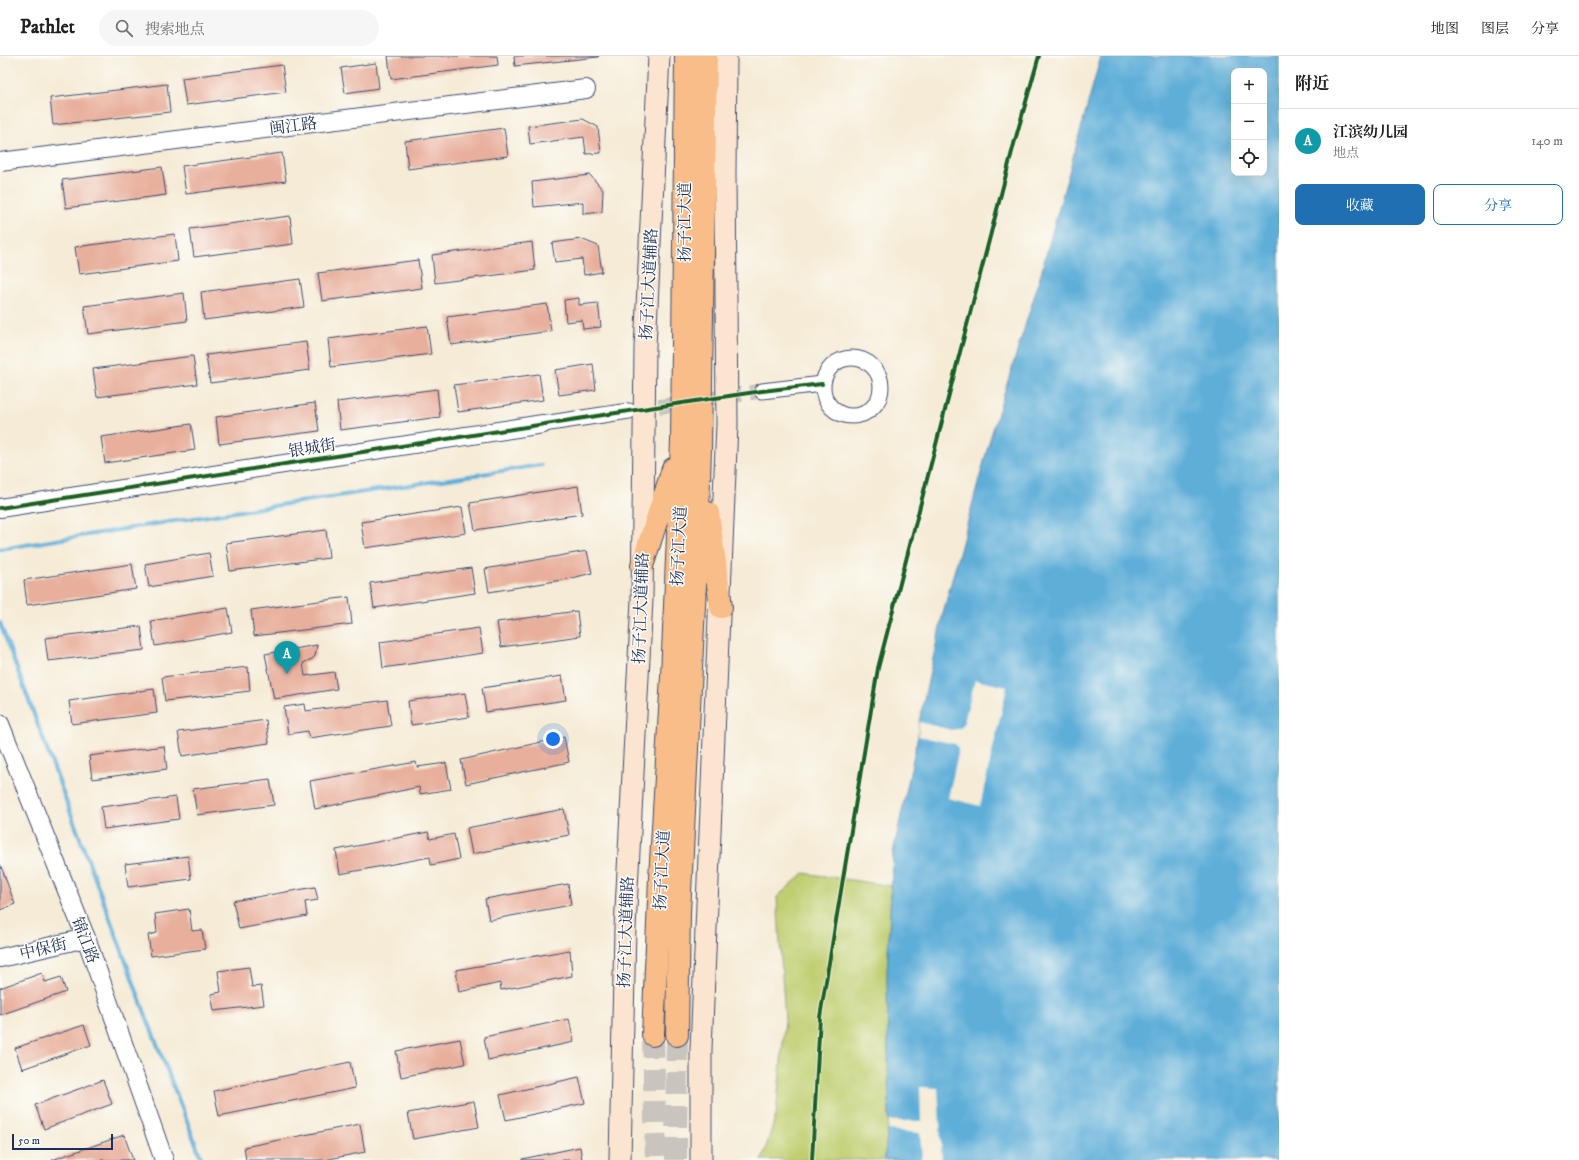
<!DOCTYPE html>
<html lang="zh">
<meta charset="utf-8">
<style>
body{margin:0;font-family:"IM FELL DW Pica","Noto Serif SC",serif;background:#f6f6f6;color:#202124}
.controls{position:absolute;right:12px;top:12px;display:grid;overflow:hidden;border-radius:8px;box-shadow:0 4px 16px #0002}
.controls button{width:36px;height:36px;display:grid;place-items:center;padding:0;border:0;border-bottom:1px solid #e0e0e0;background:#fff;color:#202124;font:20px sans-serif}
.scale{position:absolute;left:12px;bottom:10px;width:101px;box-sizing:border-box;padding-left:4px;border:2px solid #1b2f5e;border-top:0;font-size:11px;line-height:14px;white-space:nowrap;color:#1b2f5e;-webkit-text-stroke:3px #fdfcf7;paint-order:stroke}
.you{position:absolute;left:553px;top:683px;width:14px;height:14px;margin:-10px;border:3px solid #fff;border-radius:50%;background:#1a73e8;box-shadow:0 0 0 6px #1a73e833}
.badge{display:grid;place-items:center;width:26px;height:26px;border-radius:50%;background:#1f6fb2;color:#fff;font-size:13px;font-weight:700}
.pin{position:absolute;translate:-50% -33px;filter:drop-shadow(0 1px 2px #0008)}
.pin::after{content:'';position:absolute;top:21px;width:14px;height:12px;background:inherit;clip-path:polygon(0 0,100% 0,50% 100%)}
.list{margin:0;padding:0;list-style:none}
h2{display:flex;justify-content:space-between;align-items:center;height:52px;margin:0;padding:0 16px;font-size:17px}
h2 small{font-size:13px;font-weight:400;color:#757577}
.list li{display:grid;grid-template-columns:26px 1fr auto;gap:12px;align-items:center;box-sizing:border-box;height:64px;padding:0 16px;border-top:1px solid #e0e0e0}
.list b{display:block;font-size:15px;white-space:nowrap}
.list p{margin:0;font-size:13px;white-space:nowrap;color:#757577}
.list em{font-size:13px;font-style:normal;color:#757577}
.actions{display:flex;gap:8px;padding:12px 16px}
.actions a{flex:1;padding:9px 0;border:1px solid #1f6fb2;border-radius:8px;text-align:center;font-size:14px;color:#1f6fb2}
.actions .main{background:#1f6fb2;color:#fff}
.icon{flex:none;width:22px;height:22px;fill:none;stroke:currentColor;stroke-width:2;stroke-linecap:round;stroke-linejoin:round}
.map{position:relative;flex:none;width:1279px;height:1104px;overflow:hidden}
header{display:flex;align-items:center;gap:24px;box-sizing:border-box;height:56px;padding:0 20px;background:#fff;border-bottom:1px solid #e0e0e0}
header strong{font-size:19px}
nav{display:flex;gap:22px;margin-inline-start:auto;font-size:14px}
.search{width:280px;height:36px;background:#f6f6f6;display:flex;align-items:center;gap:10px;box-sizing:border-box;padding:0 14px;border-radius:22px;color:#757577;font-size:15px}
main{display:flex}
aside{flex:1;background:#fff}
.map>svg:first-child{display:block}
.green{fill:#bfce70;stroke:#6d7e67}
.water{fill:#5eaed8;stroke:#3c6e9b;fill-rule:evenodd}
.pier{fill:#f5ebd6}
.lines{fill:none;stroke-linecap:round;stroke-linejoin:round}
.stream{stroke:#5eaed8;stroke-width:4}
.building{fill:#e8af9c}
.minor-tunnel{stroke:#c9c5be;stroke-width:15;stroke-dasharray:15 8;stroke-linecap:butt}
.trunk-tunnel{stroke:#c9c5be;stroke-width:22;stroke-dasharray:22 11;stroke-linecap:butt}
.minor-casing{stroke:#3c4b70;stroke-width:17}
.tertiary-casing{stroke:#3c4b70;stroke-width:20}
.secondary-casing{stroke:#3c4b70;stroke-width:23}
.trunk-casing{stroke:#3c4b70;stroke-width:24}
.minor{stroke:#fff;stroke-width:15}
.tertiary{stroke:#fff;stroke-width:18}
.secondary{stroke:#fce5d0;stroke-width:21}
.trunk{stroke:#f8bd89;stroke-width:22}
.cycleway-casing{stroke:#fdfcf7;stroke-width:6}
.cycleway{stroke:#1b5e20;stroke-width:4}
.labels{text-anchor:middle;stroke-width:3;stroke-linejoin:round;paint-order:stroke}
.street-label{font-size:16px;fill:#1b2f5e;stroke:#fdfcf7}
</style>
<header>
<strong>Pathlet</strong>
<div class="search"><svg class="icon" aria-label="search" viewBox="0 0 24 24"><circle cx="10" cy="10" r="6"/><path d="M15 15l6 6"/></svg>搜索地点</div>
<nav><a>地图</a><a>图层</a><a>分享</a></nav>
</header>
<main>
<div class="map">
<svg width="1279" height="1104" viewBox="0 0 1279 1104">
<rect width="100%" height="100%" fill="#fdfcf7"/>
<filter id="ink" filterUnits="userSpaceOnUse"><feTurbulence type="fractalNoise" baseFrequency=".025" numOctaves="2"/><feDisplacementMap in="SourceGraphic" scale="8" xChannelSelector="R" yChannelSelector="G"/><feConvolveMatrix kernelMatrix="1 2 1 2 8 2 1 2 1" color-interpolation-filters="sRGB"/></filter>
<filter id="wash" filterUnits="userSpaceOnUse"><feTurbulence type="fractalNoise" baseFrequency=".012" numOctaves="4" result="noise"/><feDisplacementMap in="SourceGraphic" scale="16" xChannelSelector="R" yChannelSelector="G"/><feGaussianBlur stdDeviation="0.9" result="paint"/><feColorMatrix in="noise" values="0 0 0 0 0 0 0 0 0 0 0 0 0 0 0 0 0 1.4 0 .05"/><feComposite in="paint" operator="in"/></filter>
<g filter="url(#wash)">
<rect width="100%" height="100%" fill="#f5ebd6"/>
<path class="green" d="M804 817 891 830 887 918 889 1065 884 1104H762L776 1059 785 964 777 841Z"/>
<path class="water" d="M1101 0H1279V1104H884L889 1065 887 918 893 797 918 680 919 666 943 557 990 383 1038 228ZM1234 15H1264V117H1234Z"/>
<g class="pier">
<path d="M975 624 1007 631 980 750 948 742 958 698V692L955 688 918 680 919 666 951 674 958 673 963 670Z"/>
<path d="M920 1031 938 1032 942 1104H922L920 1077 888 1074 889 1065H921Z"/>
</g>
<g class="lines">
<g class="stream">
<path d="M0 493 162 467 541 409"/>
<path d="M0 567 145 957 202 1104"/>
</g>
</g>
<g id="blocks">
<g class="building">
<path d="M388 0H497L498 9 391 23Z"/>
<path d="M514 0H599L598 1 515 10Z"/>
<path d="M376 7 379 32 345 37 341 12Z"/>
<path d="M282 9 286 36 186 49 182 22Z"/>
<path d="M167 28 170 56 53 69 50 42Z"/>
<path d="M583 63 598 71 601 97 586 98 584 81 530 88 528 70Z"/>
<path d="M504 72 508 100 408 113 405 85Z"/>
<path d="M282 97 286 125 186 138 182 110Z"/>
<path d="M162 111 166 139 66 152 62 124Z"/>
<path d="M590 119 603 134 602 156 583 158V146L534 151 532 126Z"/>
<path d="M290 160 293 188 194 201 190 173Z"/>
<path d="M175 178 178 205 79 218 75 191Z"/>
<path d="M581 183 598 190 602 216 584 219 582 203 555 206 552 187Z"/>
<path d="M532 186 535 214 435 227 432 199Z"/>
<path d="M418 204 422 232 322 245 318 217Z"/>
<path d="M300 223 304 251 204 264 201 236Z"/>
<path d="M184 237 187 265 88 278 84 250Z"/>
<path d="M579 242V249L598 247 601 271 583 273 582 264 566 266 564 244Z"/>
<path d="M547 248 551 275 451 289 447 261Z"/>
<path d="M427 270 431 298 331 311 328 283Z"/>
<path d="M306 286 310 314 210 327 206 299Z"/>
<path d="M193 300 197 328 97 341 93 313Z"/>
<path d="M593 308 596 334 559 339 555 314Z"/>
<path d="M539 318 543 344 458 356 454 329Z"/>
<path d="M437 333 440 361 340 374 337 346Z"/>
<path d="M315 347 319 375 219 388 216 361Z"/>
<path d="M191 368 195 394 105 407 101 381Z"/>
<path d="M578 430 582 458 475 474 470 447Z"/>
<path d="M462 451 466 477 365 492 361 466Z"/>
<path d="M326 474 329 502 230 515 226 487Z"/>
<path d="M587 495 592 517 568 523 489 536 485 513Z"/>
<path d="M209 497 213 520 149 531 145 508Z"/>
<path d="M132 508 136 533 27 549 24 524Z"/>
<path d="M471 512 475 537 374 552 370 527Z"/>
<path d="M349 541 352 568 254 580 251 554Z"/>
<path d="M228 552 232 576 155 590 151 565Z"/>
<path d="M577 555 580 580 501 591 497 566Z"/>
<path d="M141 570 144 594 48 605 45 582Z"/>
<path d="M479 572 483 597 383 612 380 586Z"/>
<path d="M317 589 315 600 312 603 303 607 305 620 334 616 337 633 274 643 265 598Z"/>
<path d="M248 611 250 635 165 645 162 621Z"/>
<path d="M562 620 566 644 486 656 482 632Z"/>
<path d="M154 633 157 657 72 668 69 645Z"/>
<path d="M465 637 469 661 411 669 408 645Z"/>
<path d="M387 644 391 670 309 682 308 675 288 678 284 651 305 648 306 655Z"/>
<path d="M266 664 269 687 182 700 178 676Z"/>
<path d="M564 681 569 706 466 728 461 704Z"/>
<path d="M164 690 167 713 92 723 89 700Z"/>
<path d="M416 706 417 711 446 707 451 733 420 738 419 731 315 753 310 725Z"/>
<path d="M270 723 274 749 197 759 193 733Z"/>
<path d="M176 741 179 763 104 773 101 751Z"/>
<path d="M564 753 569 779 472 798 467 772Z"/>
<path d="M428 776 430 783 454 778 459 803 431 809 430 801 340 818 336 794Z"/>
<path d="M188 800 191 823 128 831 125 808Z"/>
<path d="M0 808 15 848 0 854Z"/>
<path d="M568 828 571 849 489 864 485 843Z"/>
<path d="M315 831 318 844 305 846 307 860 239 873 233 845Z"/>
<path d="M189 853 192 875 202 874 205 893 151 900 148 879 157 877 155 858Z"/>
<path d="M570 894 572 920 501 934 500 927 459 936 456 914Z"/>
<path d="M249 911 252 931 261 930 264 949 214 955 211 938 221 936 218 915Z"/>
<path d="M42 917 45 926 61 921 66 936 0 959V932Z"/>
<path d="M569 963 574 986 488 1004 484 981Z"/>
<path d="M84 969 91 989 22 1013 15 992Z"/>
<path d="M460 983 465 1008 401 1021 396 995Z"/>
<path d="M350 1006 355 1032 219 1060 214 1035Z"/>
<path d="M579 1021 585 1047 506 1064 500 1039Z"/>
<path d="M103 1024 112 1048 44 1073 35 1049Z"/>
<path d="M474 1045 479 1071 413 1083 408 1057Z"/>
<path d="M360 1068 365 1096 324 1104H246L244 1091Z"/>
<path d="M124 1079 133 1104H52Z"/>
<path d="M580 1091 582 1104H522V1103Z"/>
</g>
</g>
</g>
<g filter="url(#ink)">
<use href="#blocks" fill-opacity="0" stroke="#3c4b70" stroke-width="1"/>
<g class="lines">
<path class="minor-tunnel" d="M636 354 762 335"/>
<g class="trunk-tunnel">
<path d="M653 979 656 1104"/>
<path d="M676 1104 677 979"/>
</g>
<defs>
<g id="minor">
<circle cx="852" cy="331" r="29"/>
<path d="M762 335 822 328"/>
<path d="M543 368 629 355"/>
</g>
<g id="tertiary">
<path d="M0 106 586 33"/>
<path d="M0 452 543 368"/>
<path d="M0 668 86 882 164 1104"/>
<path d="M0 902 86 882"/>
</g>
<g id="secondary">
<path d="M620 1104 625 872 642 544 645 292 659 0"/>
<path d="M701 1104V993L727 368 725 118 726 0"/>
</g>
<g id="trunk">
<path d="M708 457 721 551"/>
<path d="M642 510 673 413"/>
<path d="M653 979 660 822 672 620 682 385 686 0"/>
<path d="M677 979 679 857 697 489 700 393 706 0"/>
</g>
</defs>
<use href="#minor" class="minor-casing"/>
<use href="#tertiary" class="tertiary-casing"/>
<use href="#secondary" class="secondary-casing"/>
<use href="#trunk" class="trunk-casing"/>
<use href="#minor" class="minor"/>
<use href="#tertiary" class="tertiary"/>
<use href="#secondary" class="secondary"/>
<use href="#trunk" class="trunk"/>
<defs>
<g id="cycleway">
<path d="M0 452 629 355 762 335 822 328"/>
<path d="M812 1104 820 961 878 612 1014 88 1039 0"/>
</g>
</defs>
<use href="#cycleway" class="cycleway-casing"/>
<use href="#cycleway" class="cycleway"/>
</g>
</g>
<g class="labels">
<g class="street-label">
<text transform="translate(293 69) rotate(-7)" y="6">闽江路</text>
<text transform="translate(684 166) rotate(-90)" y="6">扬子江大道</text>
<text transform="translate(648 228) rotate(-87)" y="6">扬子江大道辅路</text>
<text transform="translate(312 391) rotate(-9)" y="6">银城街</text>
<text transform="translate(678 490) rotate(-87)" y="6">扬子江大道</text>
<text transform="translate(640 552) rotate(-88)" y="6">扬子江大道辅路</text>
<text transform="translate(661 814) rotate(-87)" y="6">扬子江大道</text>
<text transform="translate(625 876) rotate(-88)" y="6">扬子江大道辅路</text>
<text transform="translate(86 884) rotate(69)" y="6">锦江路</text>
<text transform="translate(43 892) rotate(-13)" y="6">中保街</text>
</g>
</g>
</svg>
<div class="controls">
<button>+</button>
<button>−</button>
<button><svg class="icon" aria-label="locate" viewBox="0 0 24 24"><circle cx="12" cy="12" r="6"/><path d="M12 2v4M12 18v4M2 12h4M18 12h4"/></svg></button>
</div>
<div class="scale">50 m</div>
<div class="you"></div>
<div class="pin badge" style="left:287px;top:618px;background:#0f9aa8">A</div>
</div>
<aside>
<h2>附近<small></small></h2>
<ul class="list">
<li><span class="badge" style="background:#0f9aa8">A</span><div><b>江滨幼儿园</b><p>地点</p></div><em>140 m</em></li>
</ul>
<div class="actions"><a class="main">收藏</a><a>分享</a></div>
</aside>
</main>
